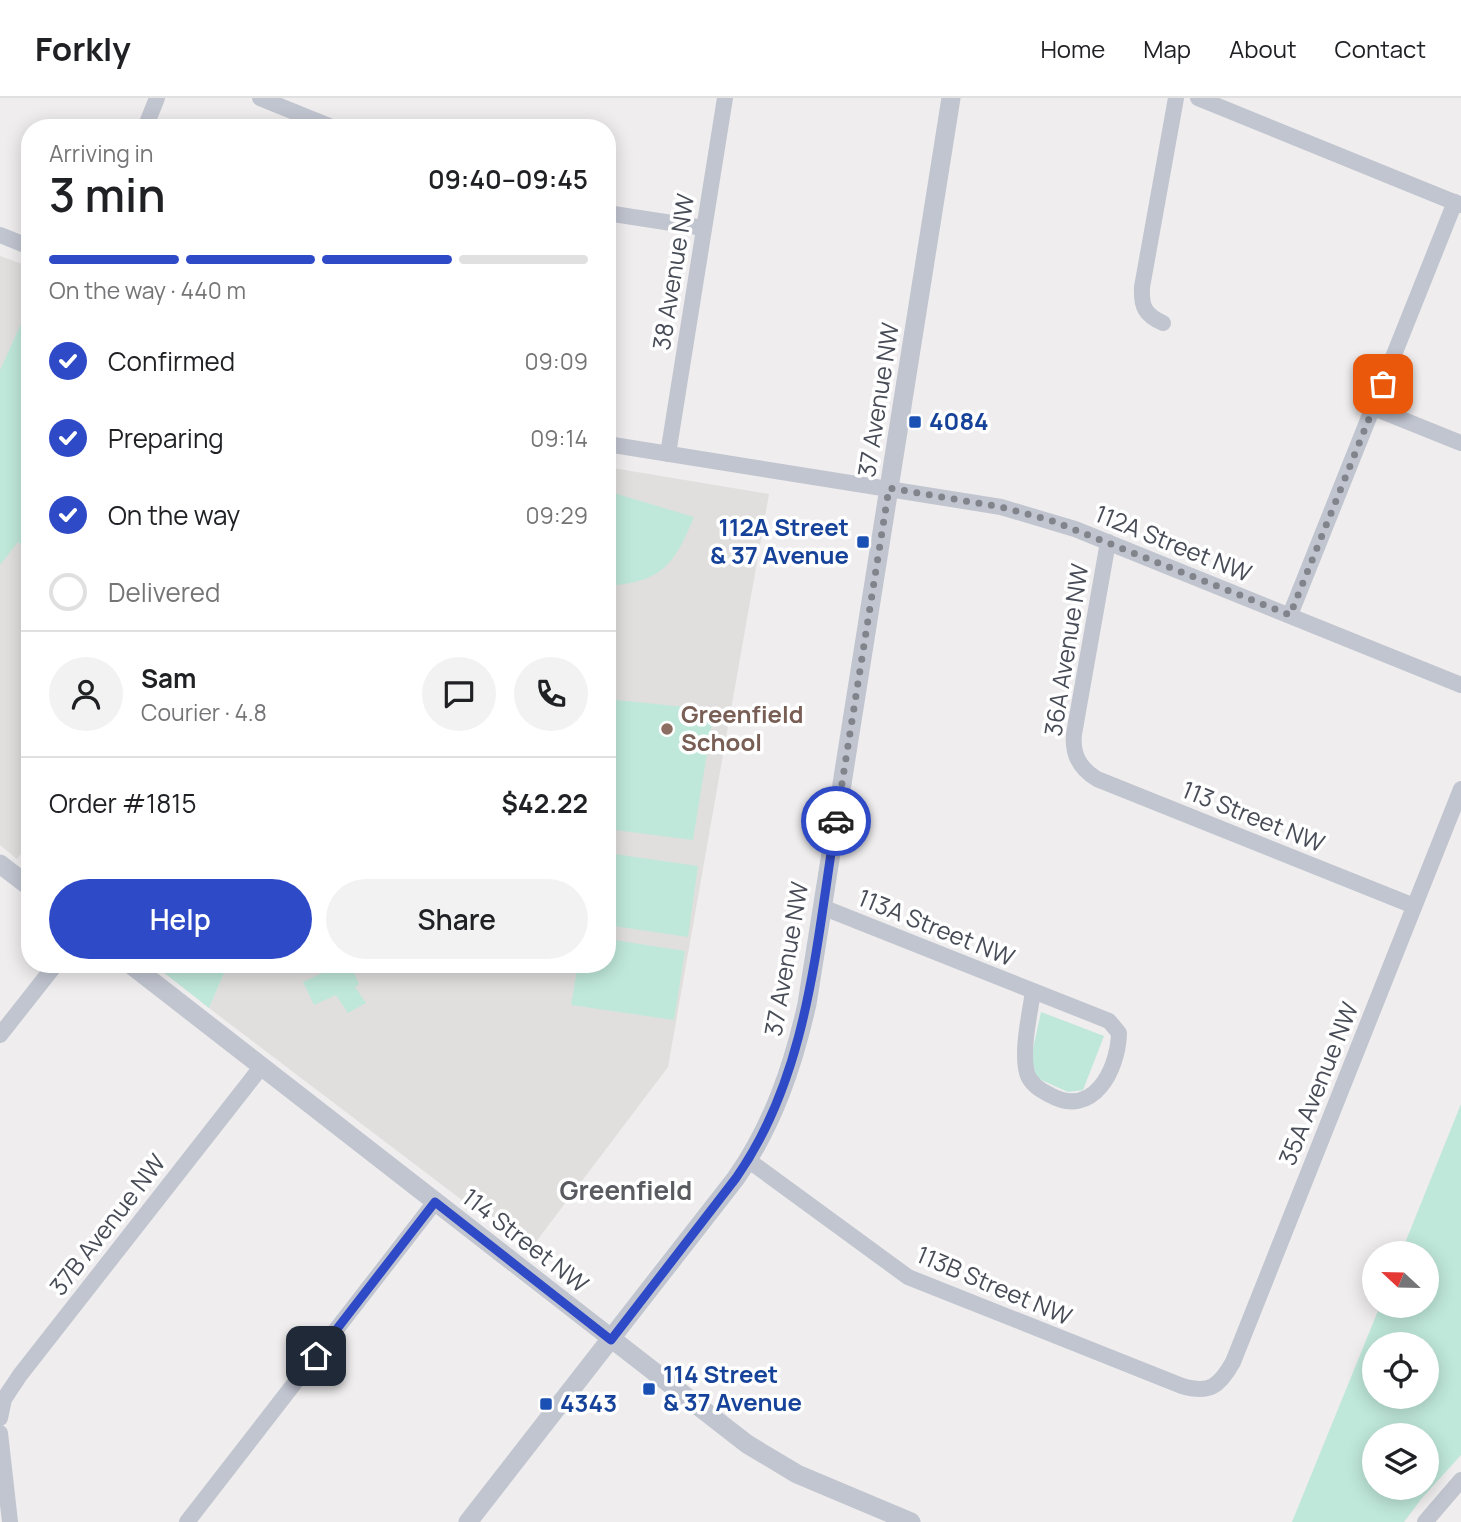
<!DOCTYPE html>
<meta charset="utf-8">
<style>
:root{--surface:#fff;--page:#f2f2f2;--text:#202124;--muted:#757577;--line:#e0e0e0;--accent:#2f4ac7}
body{margin:0;font-family:Manrope,sans-serif;background:var(--page);color:var(--text);height:100vh;display:flex;flex-direction:column;font-size:26px;white-space:nowrap}
*{box-sizing:border-box;margin:0}
p{font-size:23px;color:var(--muted)}
.icon{flex:none;width:38px;height:38px;fill:none;stroke:currentColor;stroke-width:2;stroke-linecap:round;stroke-linejoin:round}
.map{position:relative;flex:1;overflow:hidden}
.side{position:absolute;left:21px;top:21px;width:595px;height:854px;display:flex;flex-direction:column;background:var(--surface);border-radius:28px;box-shadow:0 4px 18px #0003}
.side>*{flex:none}
.needle{width:46px;rotate:292deg}
.controls{position:absolute;left:1362px;top:1143px;display:grid;gap:14px}
.controls a{display:grid;place-items:center;width:77px;height:77px;border-radius:50%;background:var(--surface);box-shadow:0 4px 18px #0003;font-size:35px}
.pin{position:absolute;display:grid;place-items:center;width:60px;height:60px;color:#fff;margin:-30px;border-radius:14px;box-shadow:0 4px 10px #0006}
.courier{position:absolute;display:grid;place-items:center;width:70px;height:70px;margin:-35px;border:5px solid #2f4ac7;border-radius:50%;background:#fff;color:#222;box-shadow:0 2px 9px #0007}
.overview em{font-style:normal;font-weight:600}
.overview div{display:flex;flex-direction:column-reverse}
.overview{display:flex;align-items:center;justify-content:space-between;height:119px;padding:0 28px}
h1{font-size:46px;font-weight:600;line-height:52px}
.bar{display:grid;grid-template-columns:repeat(4,1fr);gap:10px 7px;align-content:center;height:84px;padding:0 28px}
.bar i{height:9px;border-radius:5px;background:var(--line)}
.bar .current{background:var(--accent)}
.bar p{grid-column:span 4}
.line{display:flex;align-items:center;gap:18px;padding:0 28px;border-top:2px solid var(--line)}
.line div{flex:1}
.round{display:grid;place-items:center;flex:none;width:74px;height:74px;border-radius:37px;background:var(--page)}
ol{padding:0 28px;list-style:none}
li{display:flex;align-items:center;gap:21px;height:77px}
li p{margin-inline-start:auto}
li .icon{padding:7px;border-radius:50%;background:var(--accent);color:#fff;stroke-width:4}
li:last-child{color:var(--muted)}
li i{width:38px;height:38px;border:4px solid var(--line);border-radius:50%}
.action{display:flex;gap:14px;margin-top:auto;padding:14px 28px}
.action a{flex:1;height:80px;border-radius:42px;background:var(--accent);color:#fff;font-size:28px;font-weight:600;line-height:80px;text-align:center}
.action a+a{background:var(--page);color:var(--text)}
header{display:flex;align-items:center;gap:42px;box-sizing:border-box;height:98px;padding:0 35px;background:var(--surface);border-bottom:2px solid var(--line)}
header strong{font-size:33px}
nav{display:flex;gap:38px;margin-inline-start:auto;font-size:24px}
.map>svg:first-child{display:block}
</style>
<header>
<strong>Forkly</strong>
<nav><a>Home</a><a>Map</a><a>About</a><a>Contact</a></nav>
</header>
<div class="map">
<svg width="1461" height="1424" viewBox="0 0 1461 1424">
<rect width="100%" height="100%" fill="#efeded"/>
<g fill="#e0dfde">
<path d="M0,158L30,169V206L0,273Z"/>
<path d="M607,369L769,396L668,969L529,1153L209,910L228,866H607Z"/>
<path d="M0,430L30,454V744L17,761L0,747Z"/>
</g>
<g fill="#bfe8da" fill-rule="evenodd">
<path d="M30,206V454L18,444L0,467V272Z"/>
<path d="M607,393L694,419C674,467 662,484 607,488Z"/>
<path d="M607,601L714,612L693,742L607,731Z"/>
<path d="M607,755L698,768L688,839L607,827Z"/>
<path d="M607,841L685,853L674,922L571,907L578,866H607Z"/>
<path d="M153,866H228L209,910Z"/>
<path d="M341,866H350L359,886L355,889L366,905L348,915L336,897L314,907L303,884Z"/>
<path d="M1041,914L1104,938L1083,992L1068,994L1037,980L1031,960Z"/>
<path d="M1461,1006V1357L1422,1400L1404,1424H1292L1380,1208H1426V1155H1401ZM1374,1246H1426V1298H1374ZM1426,1337V1390H1374V1337Z"/>
</g>
<g fill="none" stroke-linecap="round" stroke-linejoin="round">
<g stroke="#c1c5d0" stroke-width="16">
<path d="M260,0L334,30"/>
<path d="M1198,0L1461,107"/>
<path d="M145,30L157,0"/>
<path d="M607,115L704,130"/>
<path d="M0,137L30,149"/>
<path d="M1163,225C1145,217 1141,209 1142,189L1176,0"/>
<path d="M1374,310L1461,345"/>
<path d="M607,346L1001,409L1075,431L1461,587"/>
<path d="M668,356L725,0"/>
<path d="M1108,444L1074,636C1072,656 1079,670 1097,681L1414,808"/>
<path d="M1290,517L1455,104"/>
<path d="M822,809L1109,923L1119,935C1118,972 1093,1021 1050,997C1040,992 1030,986 1027,975C1021,952 1030,916 1033,893"/>
<path d="M0,937L56,866"/>
<path d="M748,1062L908,1179L1182,1288C1209,1296 1219,1289 1233,1264L1461,691"/>
<path d="M0,1320L4,1301L20,1277L262,968"/>
<path d="M0,1335L10,1424"/>
<path d="M187,1424L435,1104"/>
<path d="M1425,1424L1461,1382"/>
</g>
<g stroke="#c1c5d0" stroke-width="19">
<path d="M0,766L30,789"/>
<path d="M130,866L747,1346L797,1376L911,1424"/>
<path d="M468,1424L736,1080C773,1027 793,968 807,906L951,0"/>
</g>
</g>
<g fill="none" stroke-linecap="round" stroke-linejoin="round">
<path stroke="#82848c" stroke-width="7" stroke-dasharray="0 12.6" d="M836,723L889,390L1001,409L1050,422L1290,517L1383,286"/>
<path stroke="#2f4ac7" stroke-width="9" d="M316,1258L435,1104L611,1242L736,1080C809,976 816,845 836,723"/>
</g>
<g fill="#1a4fb4" stroke="#fff" stroke-width="2.5">
<rect x="908" y="317" width="14" height="14" rx="3.5"/>
<rect x="856" y="437" width="14" height="14" rx="3.5"/>
<rect x="642" y="1284" width="14" height="14" rx="3.5"/>
<rect x="539" y="1299" width="14" height="14" rx="3.5"/>
</g>
<circle fill="#8d6e63" stroke="#fff" stroke-width="2.5" cx="667" cy="631" r="7"/>
<g text-anchor="middle" stroke-width="7" stroke-linejoin="round" paint-order="stroke">
<g font-size="24" fill="#474c57" stroke="#fff">
<text transform="translate(674 174) rotate(-81)" y="8">38 Avenue NW</text>
<text transform="translate(879 302) rotate(-81)" y="8">37 Avenue NW</text>
<text transform="translate(1173 446) rotate(22)" y="8">112A Street NW</text>
<text transform="translate(1067 552) rotate(-81)" y="8">36A Avenue NW</text>
<text transform="translate(1253 719) rotate(22)" y="8">113 Street NW</text>
<text transform="translate(936 830) rotate(22)" y="8">113A Street NW</text>
<text transform="translate(787 861) rotate(-80)" y="8">37 Avenue NW</text>
<text transform="translate(1319 986) rotate(-68)" y="8">35A Avenue NW</text>
<text transform="translate(108 1127) rotate(-52)" y="8">37B Avenue NW</text>
<text transform="translate(525 1143) rotate(38)" y="8">114 Street NW</text>
<text transform="translate(994 1188) rotate(23)" y="8">113B Street NW</text>
</g>
<g font-size="24" font-weight="bold" fill="#164399" stroke="#fff" text-anchor="start">
<text x="929" y="332">4084</text>
<text x="849" y="438" text-anchor="end">112A Street<tspan x="849" dy="28">&amp; 37 Avenue</tspan></text>
<text x="663" y="1285">114 Street<tspan x="663" dy="28">&amp; 37 Avenue</tspan></text>
<text x="560" y="1314">4343</text>
</g>
<g font-size="24" font-weight="bold" fill="#785e54" stroke="#fff" text-anchor="start">
<text x="681" y="625">Greenfield<tspan x="681" dy="28">School</tspan></text>
</g>
<g font-size="26" font-weight="bold" fill="#5a5b60" stroke="#fff">
<text x="626" y="1102">Greenfield</text>
</g>
</g>
</svg>
<div class="controls">
<a><svg class="needle" viewBox="-14 -14 28 28"><path d="M0-13l5 13h-10z" fill="#e53935"/><path d="M0 13l5-13h-10z" fill="#757577"/></svg></a>
<a><svg class="icon" aria-label="locate" viewBox="0 0 24 24"><circle cx="12" cy="12" r="6"/><path d="M12 2v4M12 18v4M2 12h4M18 12h4"/></svg></a>
<a><svg class="icon" aria-label="layers" viewBox="0 0 24 24"><path d="M12 4l9 5-9 5-9-5zM3 14l9 5 9-5"/></svg></a>
</div>
<div class="pin" style="left:1383px;top:286px;background:#ea580c"><svg class="icon" aria-label="bag" viewBox="0 0 24 24"><path d="M5 8h14l-1 12H6zM9 8a3 3 0 0 1 6 0"/></svg></div>
<div class="pin" style="left:316px;top:1258px;background:#1f2937"><svg class="icon" aria-label="home" viewBox="0 0 24 24"><path d="M3 11l9-7 9 7M6 9v11h12V9"/></svg></div>
<div class="courier" style="left:836px;top:723px"><svg class="icon" aria-label="car" viewBox="0 0 24 24"><path d="M5 17H2v-5l4-1 3-4h7l3 4 3 1v5h-3M9 17h6M6 11h13"/><circle cx="7" cy="17" r="2"/><circle cx="17" cy="17" r="2"/></svg></div>
<section class="side">
<div class="overview"><div><h1>3 min</h1><p>Arriving in</p></div><em>09:40–09:45</em></div>
<div class="bar"><i class="current"></i><i class="current"></i><i class="current"></i><i></i><p>On the way · 440 m</p></div>
<ol>
<li><svg class="icon" aria-label="check" viewBox="0 0 24 24"><path d="M5 12l5 5 9-10"/></svg>Confirmed<p>09:09</p></li>
<li><svg class="icon" aria-label="check" viewBox="0 0 24 24"><path d="M5 12l5 5 9-10"/></svg>Preparing<p>09:14</p></li>
<li><svg class="icon" aria-label="check" viewBox="0 0 24 24"><path d="M5 12l5 5 9-10"/></svg>On the way<p>09:29</p></li>
<li><i></i>Delivered</li>
</ol>
<div class="line" style="height:126px"><a class="round"><svg class="icon" aria-label="person" viewBox="0 0 24 24"><circle cx="12" cy="8" r="4"/><path d="M4 21q1-7 8-7t8 7"/></svg></a><div><b>Sam</b><p>Courier · 4.8</p></div><a class="round"><svg class="icon" aria-label="chat" viewBox="0 0 24 24"><path d="M4 5h16v11H9l-5 4z"/></svg></a><a class="round"><svg class="icon" aria-label="phone" viewBox="0 0 24 24"><path d="M5 4h4l2 5-3 2q2 4 5 5l2-3 5 2v4C11 20 4 13 5 4z"/></svg></a></div>
<div class="line" style="height:91px"><div>Order #1815</div><b>$42.22</b></div>
<div class="action"><a>Help</a><a>Share</a></div>
</section>
</div>
